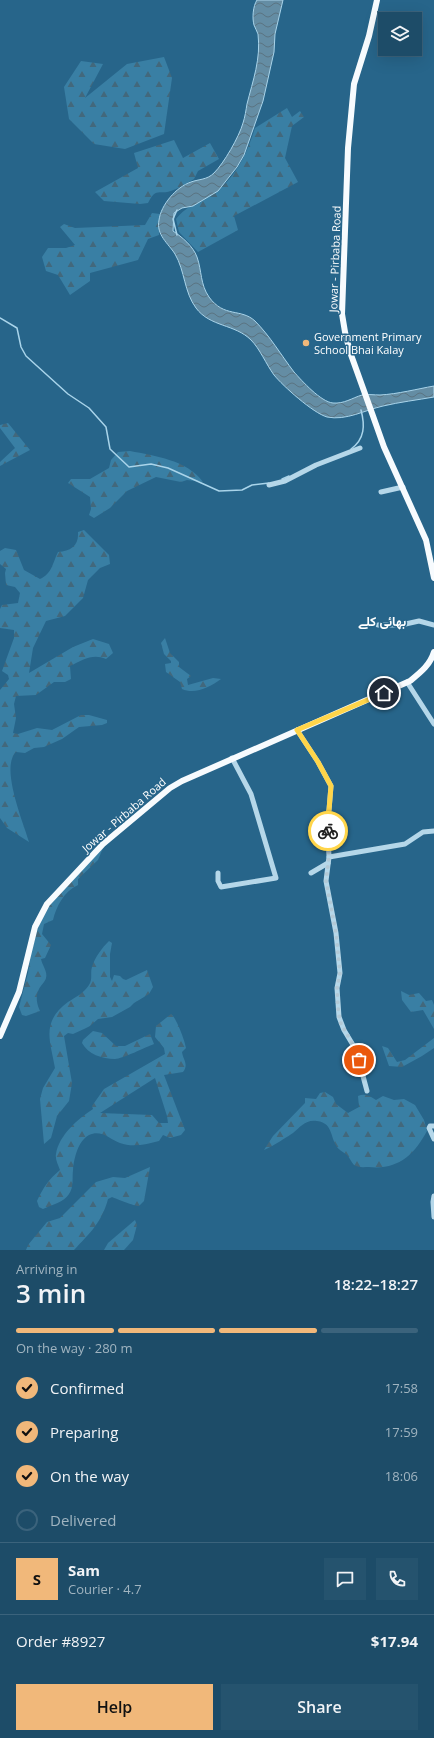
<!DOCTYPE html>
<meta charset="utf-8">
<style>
:root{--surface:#1d4c68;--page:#25536e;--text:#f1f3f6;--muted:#a0b4c0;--line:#3b637c;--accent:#f1b87a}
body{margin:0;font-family:"Open Sans",Vazirmatn,sans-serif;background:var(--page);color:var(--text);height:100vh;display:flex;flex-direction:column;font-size:15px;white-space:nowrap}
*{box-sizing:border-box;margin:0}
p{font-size:13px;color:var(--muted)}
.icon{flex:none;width:22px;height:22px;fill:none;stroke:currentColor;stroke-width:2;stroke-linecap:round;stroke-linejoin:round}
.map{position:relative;height:1250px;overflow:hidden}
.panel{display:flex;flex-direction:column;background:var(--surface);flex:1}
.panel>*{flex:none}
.tools{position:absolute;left:378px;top:12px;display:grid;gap:8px}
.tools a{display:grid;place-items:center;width:44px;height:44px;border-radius:0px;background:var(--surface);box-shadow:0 4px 16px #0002,0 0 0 1px var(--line);font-size:20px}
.pin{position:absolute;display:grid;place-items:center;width:34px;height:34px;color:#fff;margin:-17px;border:2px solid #fff;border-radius:50%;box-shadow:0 1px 4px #0007}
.courier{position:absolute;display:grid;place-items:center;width:40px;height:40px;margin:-20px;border:3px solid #ffd54a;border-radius:50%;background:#fff;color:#222;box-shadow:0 1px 5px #0007}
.overview em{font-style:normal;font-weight:600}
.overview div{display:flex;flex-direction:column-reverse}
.overview{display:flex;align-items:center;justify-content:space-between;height:68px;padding:0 16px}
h1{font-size:26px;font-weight:600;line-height:30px}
.bar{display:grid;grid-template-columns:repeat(4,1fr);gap:6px 4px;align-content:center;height:48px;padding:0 16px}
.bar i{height:5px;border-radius:3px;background:var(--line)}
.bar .active{background:var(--accent)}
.bar p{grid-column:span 4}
.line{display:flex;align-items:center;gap:10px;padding:0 16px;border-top:1px solid var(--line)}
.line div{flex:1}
.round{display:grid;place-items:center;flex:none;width:42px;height:42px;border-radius:0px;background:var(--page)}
ol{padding:0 16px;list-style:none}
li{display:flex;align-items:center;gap:12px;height:44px}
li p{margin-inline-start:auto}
li .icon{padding:4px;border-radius:50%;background:var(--accent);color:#111;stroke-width:4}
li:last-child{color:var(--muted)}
li i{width:22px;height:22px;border:2px solid var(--line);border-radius:50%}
.action{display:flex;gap:8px;margin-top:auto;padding:8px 16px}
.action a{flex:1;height:46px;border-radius:0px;background:var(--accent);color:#111;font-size:16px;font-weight:600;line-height:46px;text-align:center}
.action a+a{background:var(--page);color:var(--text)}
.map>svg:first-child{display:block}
</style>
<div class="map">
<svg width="434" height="1250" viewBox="0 0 434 1250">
<defs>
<pattern id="forest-firs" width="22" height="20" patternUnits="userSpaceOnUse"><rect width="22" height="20" fill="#397fa4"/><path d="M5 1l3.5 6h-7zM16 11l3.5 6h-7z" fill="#42687c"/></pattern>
<pattern id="water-waves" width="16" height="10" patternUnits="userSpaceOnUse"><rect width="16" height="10" fill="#648da4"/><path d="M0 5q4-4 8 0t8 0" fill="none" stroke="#5a7381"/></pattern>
</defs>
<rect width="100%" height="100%" fill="#27658a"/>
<g fill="url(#forest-firs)" fill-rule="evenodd">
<path d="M164,57L172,78L164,134L125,149L94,144L69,119L64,87L81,61L103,64L85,98L127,64Z"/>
<path d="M287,108L292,117L300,111L304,117L292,126L285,158L298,182L234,216L238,230L198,252L179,232L176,219C184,208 197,203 209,196C234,182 247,154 255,128Z"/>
<path d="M174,140L183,158L210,143L219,159L198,171L194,179C187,183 179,188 171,191C159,195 156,187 148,203L140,204L104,201L95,192L138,168L134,153Z"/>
<path d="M152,213L160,214L159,235L148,239L138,260L90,273V281L70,295L58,275L46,271L42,257L48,248H66L75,245L60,227L64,224L75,228L145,225Z"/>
<path d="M8,423L30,450L0,466V462L15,448L0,428V425Z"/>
<path d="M130,451C155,456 187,460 203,482L187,480L181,482L156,477L127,491L110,508L94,518L89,515L91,509L90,497L68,483L71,479H90L109,468L111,460L118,452Z"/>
<path d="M84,530L109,555L110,564L100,568L88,580L83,598L65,616L46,621L33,648L29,673L73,647L93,639L109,644L113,653L106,659C93,653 82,660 70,666L71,679L65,682H54L36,695L16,696L14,704L16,718L13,733L18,734L37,728L52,730L81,715H89L107,720V723L102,725L79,727L62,739L44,747L34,748L25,753L16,752C0,767 23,822 29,842L7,828L0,818V690L9,679L8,675L2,671L14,638V630L0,628V609L2,605L18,603L20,593L15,587L6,585L5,573L6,569L0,564V551L5,548L16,550L24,570L40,579C52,574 53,562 58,552C71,551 79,546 78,532Z"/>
<path d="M165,638L170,653L179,662V667L191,676L187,679L188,685L213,678L221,679C210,687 195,695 182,689L180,682L166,672L165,664L171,663V661L164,654L161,643Z"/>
<path d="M103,848L98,860L78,879V885C64,891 56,907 53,920L44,924L42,934L51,945L45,958L41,959C42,965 48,972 46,978C45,982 41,985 39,989C35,996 37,1005 40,1011L26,1016L22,1015L19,1007L28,973L31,953L40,922L55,897Z"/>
<path d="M109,941L112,943L110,954V977L112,981L114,975L120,976L123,979L126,980L147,970L153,987L149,994L134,1003L130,1007L112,1017L98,1019L90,1026L84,1029L73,1034L68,1033L64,1036L72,1083L69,1101L57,1116L51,1138L44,1144L40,1099L43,1088L55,1068C50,1040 41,1022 68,1002C76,997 84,993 89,985C93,979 90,973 92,967C95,957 102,948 109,941Z"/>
<path d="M401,991L409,995L419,993L426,1001L432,1000L434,1005V1029L423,1010L411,1012L402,1000Z"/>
<path d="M171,1014C176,1017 185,1041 186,1048L182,1052C183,1060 189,1064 183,1072L164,1075L185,1130L181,1135L170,1138L163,1135L159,1141C147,1144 133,1148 120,1143C110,1139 101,1129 89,1135C78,1141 74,1158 73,1170C72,1178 74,1187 69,1194C64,1202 52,1205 43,1209L39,1207L37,1201C43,1188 49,1179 60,1170C58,1165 55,1159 56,1154C59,1135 78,1119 93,1109L92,1106L104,1089L165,1054L164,1048L155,1037L156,1026ZM155,1078L167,1116L168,1123H159L152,1115L100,1113Z"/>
<path d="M93,1031L102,1033L116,1046H125L150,1034L154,1044C146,1047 122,1059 115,1059C102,1059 88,1054 82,1043L83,1040Z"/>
<path d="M434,1038V1048L422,1056L402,1067L389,1066L382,1046L388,1048L397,1062L405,1060Z"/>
<path d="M325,1092L333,1097L336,1104L348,1113L359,1107L358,1096C365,1093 370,1096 376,1100L383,1096L394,1100L404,1099L415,1105L424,1120L427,1131C414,1155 398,1170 369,1167C364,1167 359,1168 354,1165C351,1162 350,1158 347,1155C345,1153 342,1152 340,1150C329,1141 335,1123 317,1121C306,1119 300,1127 293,1133C287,1137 270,1148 264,1150L273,1136L305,1103V1098L316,1099L320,1093Z"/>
<path d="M150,1167L144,1201L139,1206C134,1206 117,1199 112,1197L108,1199C102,1222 90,1233 74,1250H26L28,1245L47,1222L60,1218L96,1182L113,1177L125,1178Z"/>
<path d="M135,1220L137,1225L133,1240L124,1250H104L108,1243Z"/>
</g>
<path fill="url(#water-waves)" stroke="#a9d4ea" d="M257,0H283L275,34L274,52L263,101L244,155L237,167L218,191L193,206L182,208L174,213L173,231C182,237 193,246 197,257C202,271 200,284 209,297C224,318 241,308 255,321C270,336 281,355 294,372C302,381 321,402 333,403C344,404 352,398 362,395C368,394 374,395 380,395C398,394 417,389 434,386V397C417,400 400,402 383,406C365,410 346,421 327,417C313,413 283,386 274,375C266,364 260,349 251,340C235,324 210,327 196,308C184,292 185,271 175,254C168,243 156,235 159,220C161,205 176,187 191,182C199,179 207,180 214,173C224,163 239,137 243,123C245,117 246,110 247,104C253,80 261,59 258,34C257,31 255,28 254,25C252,18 253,6 257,0Z"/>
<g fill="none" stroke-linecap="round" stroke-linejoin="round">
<g stroke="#a9d4ea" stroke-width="1.5">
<path d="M177,210L173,219L177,235"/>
<path d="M0,318L17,328L21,347L26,356L68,394L89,408L106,427L110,449L129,467L151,464L168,468L219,491L242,490L252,485L269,483"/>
<path d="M351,449C365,439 365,425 361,410"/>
<path d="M282,479L289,476"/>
</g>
<g stroke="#b5d7e9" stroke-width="5">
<path d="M269,485L285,481L316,465L360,448"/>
<path d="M381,492L403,487"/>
<path d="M378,625H401L419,621L434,625"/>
<path d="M407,682L434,724"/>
<path d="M297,730L318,762L331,786L329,810L325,820L328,832L329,857L405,844L423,832L434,831"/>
<path d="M329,857L326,881L336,933L340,973L337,988L339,1017L344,1030L356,1050L367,1091"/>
<path d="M218,873V881L221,887L276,878L251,794L232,758"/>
<path d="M311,873L328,863"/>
<path d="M434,1126H430L429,1128L434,1139"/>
<path d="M434,1196L433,1202L434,1217"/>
</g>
<g stroke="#f7fbfe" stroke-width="6">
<path d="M377,0L369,36L354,84L348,148L342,314L345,332L350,352L373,416L384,447L426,540L434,578"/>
<path d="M0,1036L19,992L35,927L47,904L103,844L170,788L182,781L410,681C421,672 430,665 434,652"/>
</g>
</g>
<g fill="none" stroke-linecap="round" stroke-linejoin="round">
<path stroke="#b3c9d6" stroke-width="4" stroke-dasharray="0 7.2" d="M328,831L329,857L326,881L336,933L340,973L337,988L338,1008L340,1022L356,1050L359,1060"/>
<path stroke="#ffd54a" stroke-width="5" d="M328,831L325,820L329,810L331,786L318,762L297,730L384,693"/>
</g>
<circle fill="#f1b87a" stroke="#27658a" stroke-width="1.5" cx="306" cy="343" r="4"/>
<g text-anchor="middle" stroke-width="3" stroke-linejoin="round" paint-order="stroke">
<g font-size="11" fill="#fff" stroke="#27658a">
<text transform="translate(335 259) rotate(-88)" y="4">Jowar - Pirbaba Road</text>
<text transform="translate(124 815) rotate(-41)" y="4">Jowar - Pirbaba Road</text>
</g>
<g font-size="11" fill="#fff" stroke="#27658a" text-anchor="start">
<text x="314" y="341">Government Primary<tspan x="314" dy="13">School Bhai Kalay</tspan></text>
</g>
<g font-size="13" font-weight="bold" fill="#fff" stroke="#27658a">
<text x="382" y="626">بھائی كلے</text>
</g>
</g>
</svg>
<div class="tools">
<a><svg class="icon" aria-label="layers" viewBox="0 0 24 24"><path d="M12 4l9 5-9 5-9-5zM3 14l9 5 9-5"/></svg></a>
</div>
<div class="pin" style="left:359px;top:1060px;background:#ea580c"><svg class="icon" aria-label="bag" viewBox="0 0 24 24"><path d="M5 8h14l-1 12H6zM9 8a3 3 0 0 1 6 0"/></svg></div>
<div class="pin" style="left:384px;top:693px;background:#1f2937"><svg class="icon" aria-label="home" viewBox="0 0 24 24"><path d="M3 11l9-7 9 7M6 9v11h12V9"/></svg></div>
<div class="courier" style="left:328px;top:831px"><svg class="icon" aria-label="bike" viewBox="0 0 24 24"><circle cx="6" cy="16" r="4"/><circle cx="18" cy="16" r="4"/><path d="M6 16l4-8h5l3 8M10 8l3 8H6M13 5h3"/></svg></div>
</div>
<section class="panel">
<div class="overview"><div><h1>3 min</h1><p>Arriving in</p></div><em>18:22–18:27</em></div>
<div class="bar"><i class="active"></i><i class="active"></i><i class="active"></i><i></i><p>On the way · 280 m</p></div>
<ol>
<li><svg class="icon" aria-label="check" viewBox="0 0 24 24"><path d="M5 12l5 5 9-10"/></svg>Confirmed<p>17:58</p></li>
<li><svg class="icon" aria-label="check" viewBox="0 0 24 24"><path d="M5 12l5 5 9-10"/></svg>Preparing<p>17:59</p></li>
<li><svg class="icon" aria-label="check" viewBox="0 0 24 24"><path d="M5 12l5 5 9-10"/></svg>On the way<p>18:06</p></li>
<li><i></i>Delivered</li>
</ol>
<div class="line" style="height:72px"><b class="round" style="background:var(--accent);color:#111">S</b><div><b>Sam</b><p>Courier · 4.7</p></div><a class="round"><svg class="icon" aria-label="chat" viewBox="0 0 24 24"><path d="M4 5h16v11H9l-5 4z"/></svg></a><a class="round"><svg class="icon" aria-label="phone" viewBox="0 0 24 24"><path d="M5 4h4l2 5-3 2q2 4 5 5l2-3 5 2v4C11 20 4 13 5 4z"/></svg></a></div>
<div class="line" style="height:52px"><div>Order #8927</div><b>$17.94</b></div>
<div class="action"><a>Help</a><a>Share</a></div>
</section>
